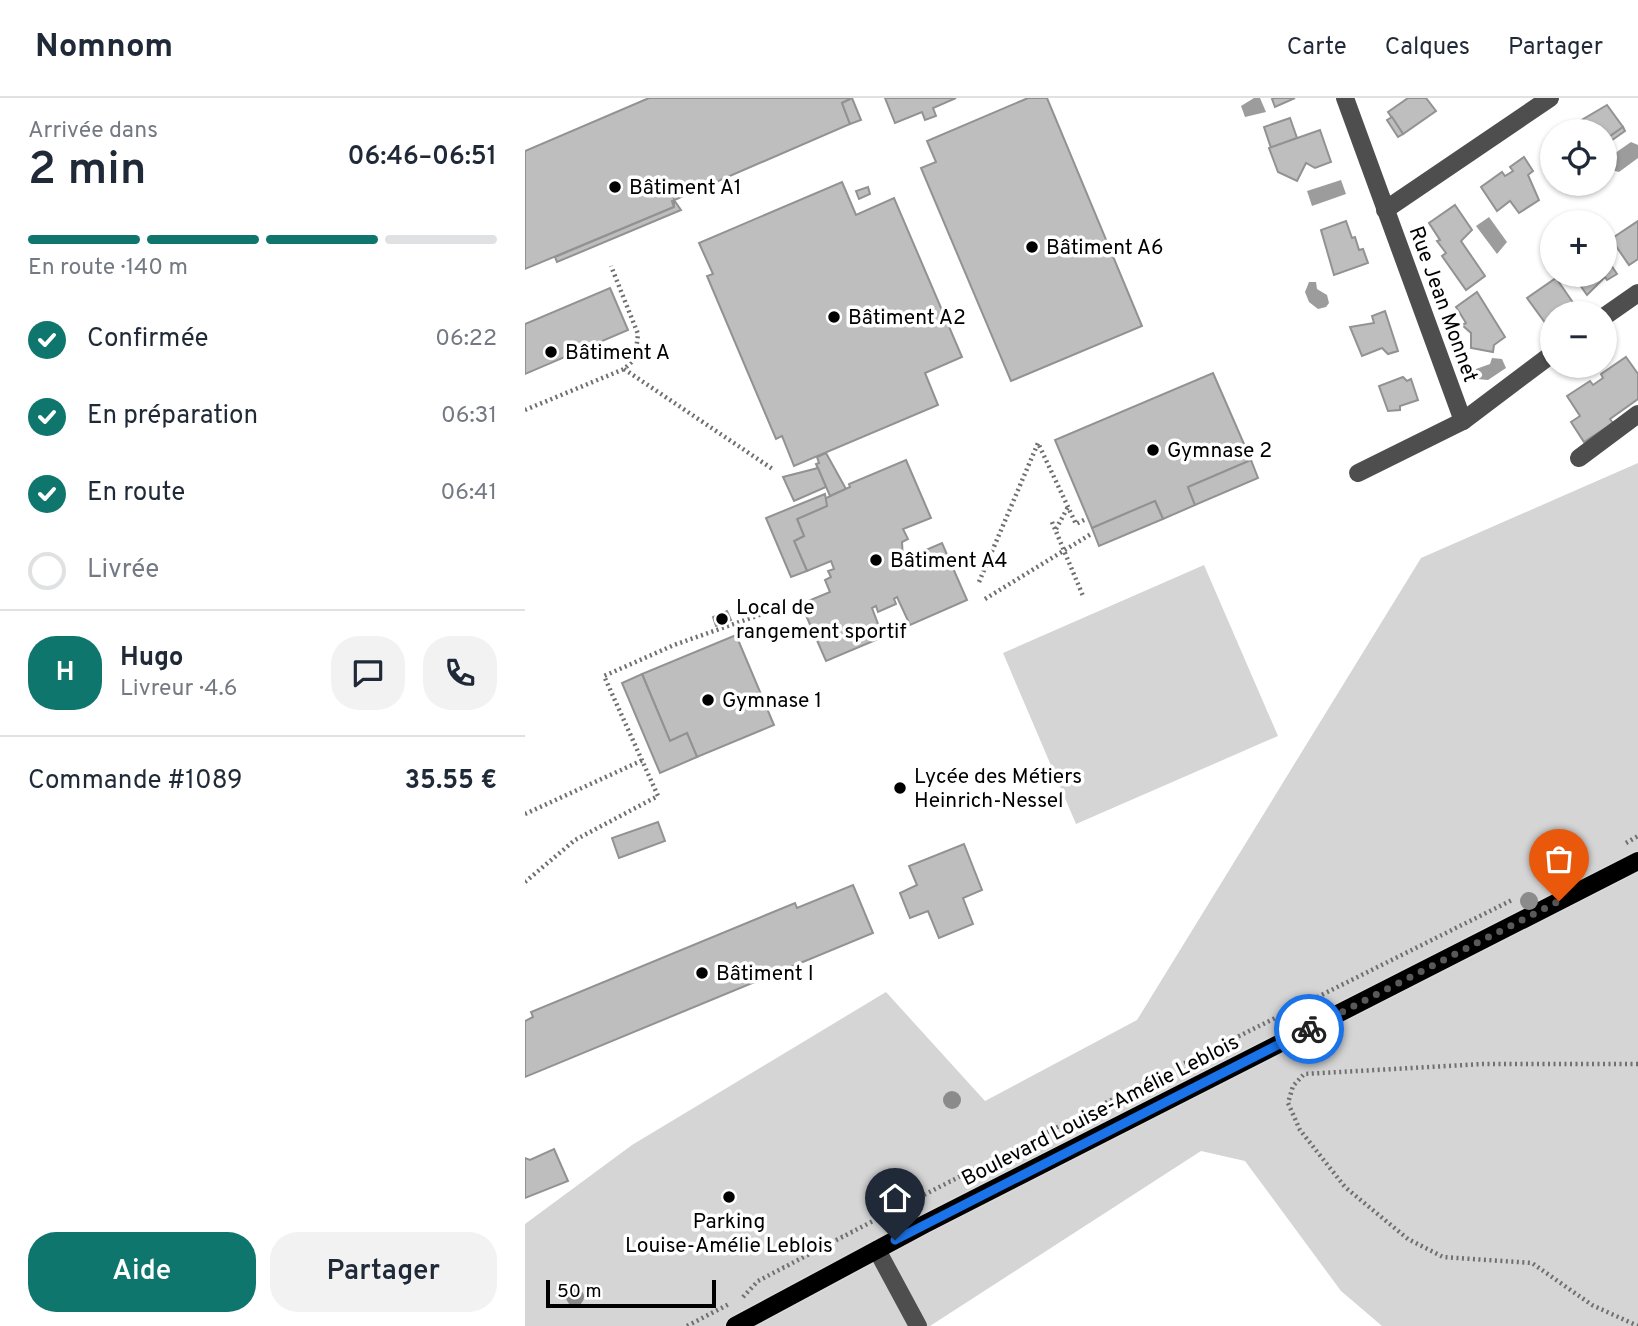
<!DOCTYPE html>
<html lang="fr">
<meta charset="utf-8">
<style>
:root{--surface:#fff;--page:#f2f2f3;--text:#1f2937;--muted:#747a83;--line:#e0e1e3;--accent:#0f766e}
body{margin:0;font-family:Overpass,sans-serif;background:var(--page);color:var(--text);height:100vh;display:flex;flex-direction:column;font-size:26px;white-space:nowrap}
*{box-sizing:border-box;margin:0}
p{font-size:23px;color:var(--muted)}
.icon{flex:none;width:38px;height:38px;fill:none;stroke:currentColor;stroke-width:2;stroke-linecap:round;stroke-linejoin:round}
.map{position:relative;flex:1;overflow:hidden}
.details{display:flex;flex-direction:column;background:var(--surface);width:525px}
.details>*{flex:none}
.controls{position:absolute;left:1015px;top:21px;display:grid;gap:14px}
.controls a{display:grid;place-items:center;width:77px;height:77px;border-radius:50%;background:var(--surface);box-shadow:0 2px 5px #0004;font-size:35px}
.scale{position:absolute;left:21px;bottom:18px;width:170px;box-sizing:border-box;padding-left:7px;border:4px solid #000;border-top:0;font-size:19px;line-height:24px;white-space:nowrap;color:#000;-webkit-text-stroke:5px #fff;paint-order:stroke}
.pin{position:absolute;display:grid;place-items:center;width:60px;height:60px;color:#fff;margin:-72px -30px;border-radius:50% 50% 50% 0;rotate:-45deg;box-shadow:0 0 7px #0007}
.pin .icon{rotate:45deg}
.courier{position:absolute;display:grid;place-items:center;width:70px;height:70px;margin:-35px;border:5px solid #1a73e8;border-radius:50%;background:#fff;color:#222;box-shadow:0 2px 9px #0007}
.headline em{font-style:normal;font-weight:600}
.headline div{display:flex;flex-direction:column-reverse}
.headline{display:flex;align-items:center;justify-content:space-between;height:119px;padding:0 28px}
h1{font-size:46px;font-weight:600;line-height:52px}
.bar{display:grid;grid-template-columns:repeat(4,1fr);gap:10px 7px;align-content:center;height:84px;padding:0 28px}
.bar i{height:9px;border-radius:5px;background:var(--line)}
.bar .current{background:var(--accent)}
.bar p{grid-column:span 4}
.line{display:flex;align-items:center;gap:18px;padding:0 28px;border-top:2px solid var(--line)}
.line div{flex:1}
.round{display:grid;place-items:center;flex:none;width:74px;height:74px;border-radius:28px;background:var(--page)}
ol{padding:0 28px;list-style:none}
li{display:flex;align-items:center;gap:21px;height:77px}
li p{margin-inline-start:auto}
li .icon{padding:7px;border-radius:50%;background:var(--accent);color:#fff;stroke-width:4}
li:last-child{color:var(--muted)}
li i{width:38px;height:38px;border:4px solid var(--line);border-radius:50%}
.button{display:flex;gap:14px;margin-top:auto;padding:14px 28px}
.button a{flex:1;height:80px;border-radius:28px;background:var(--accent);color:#fff;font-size:28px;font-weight:600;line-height:80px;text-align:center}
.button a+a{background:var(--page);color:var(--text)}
header{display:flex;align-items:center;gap:42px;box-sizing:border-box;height:98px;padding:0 35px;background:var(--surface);border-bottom:2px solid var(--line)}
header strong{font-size:33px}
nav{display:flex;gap:38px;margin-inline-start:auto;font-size:24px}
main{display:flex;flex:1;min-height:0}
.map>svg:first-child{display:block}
</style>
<header>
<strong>Nomnom</strong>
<nav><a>Carte</a><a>Calques</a><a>Partager</a></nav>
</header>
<main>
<section class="details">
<div class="headline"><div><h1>2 min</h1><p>Arrivée dans</p></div><em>06:46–06:51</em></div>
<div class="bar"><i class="current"></i><i class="current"></i><i class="current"></i><i></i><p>En route · 140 m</p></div>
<ol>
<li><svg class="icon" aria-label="check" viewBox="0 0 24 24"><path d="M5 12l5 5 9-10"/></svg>Confirmée<p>06:22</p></li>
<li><svg class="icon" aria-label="check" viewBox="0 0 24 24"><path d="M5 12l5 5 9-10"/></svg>En préparation<p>06:31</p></li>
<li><svg class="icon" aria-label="check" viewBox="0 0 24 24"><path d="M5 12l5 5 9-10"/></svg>En route<p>06:41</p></li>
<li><i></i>Livrée</li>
</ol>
<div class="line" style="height:126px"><b class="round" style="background:var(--accent);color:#fff">H</b><div><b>Hugo</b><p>Livreur · 4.6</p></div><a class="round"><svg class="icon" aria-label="chat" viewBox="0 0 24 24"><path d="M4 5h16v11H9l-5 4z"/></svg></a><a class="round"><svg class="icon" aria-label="phone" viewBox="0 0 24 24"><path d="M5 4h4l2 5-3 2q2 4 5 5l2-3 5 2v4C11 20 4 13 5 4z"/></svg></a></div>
<div class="line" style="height:91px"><div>Commande #1089</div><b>35.55 €</b></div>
<div class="button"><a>Aide</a><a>Partager</a></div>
</section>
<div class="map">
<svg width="1113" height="1228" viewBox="0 0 1113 1228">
<rect width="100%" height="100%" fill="#fff"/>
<g fill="#d5d5d5">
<path d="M1113,365V1228H857L816,1193L720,1063L676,1053L405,1228H0V1126L107,1047L361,894L460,1003L612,922L896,460Z"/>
<path d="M679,467L753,638L551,726L478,555Z"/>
</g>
<g fill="#9c9c9c">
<path d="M729,0H735L741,14L720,19L716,8Z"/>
<path d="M1106,44L1113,47V60L1094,74L1086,72L1082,66L1083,60Z"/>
<path d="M816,82L821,96L787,108L782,93Z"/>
<path d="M964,119L982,144L972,156L951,128Z"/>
<path d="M784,184H791L792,191L802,197L804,205L801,209L793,211L784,204L780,194Z"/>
<path d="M967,260L977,261L981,270L963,282L952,281L951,271L965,266Z"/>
</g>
<g fill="#bebebe" stroke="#929292" stroke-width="2">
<path d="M124,0H327L317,5L325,26L147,103L149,109L0,171V53Z"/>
<path d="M327,0L336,22L325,26L317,5Z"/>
<path d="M360,0H431L408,10L411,18L400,22L397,14L370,25Z"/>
<path d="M503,0H522L617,228L486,283L396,70L411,64L402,43Z"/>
<path d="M749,0H770L750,9L747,1Z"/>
<path d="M883,0H901L911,13L878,36L863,14Z"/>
<path d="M1082,7L1098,29L1081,41L1083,45L1080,47V33H1038Z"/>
<path d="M867,19L878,36L873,39L862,22Z"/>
<path d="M765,20L772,40L746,50L739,29Z"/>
<path d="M1098,29L1100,33L1083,45L1081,41Z"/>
<path d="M795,32L806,64L790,70L781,65L772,83L753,74L744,50Z"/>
<path d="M999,59L1008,73L1003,77L1014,102L994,115L985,103L972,113L956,89L977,74L980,78L988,73L985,69Z"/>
<path d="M317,84L331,117L369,100L437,259L400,275L413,307L269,368L257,338L251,341L182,178L188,176L174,145Z"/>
<path d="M343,89L345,96L334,101L331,93Z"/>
<path d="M149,102L156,112L32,164L30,159L149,109Z"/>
<path d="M930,107L947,132L936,143L960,178L941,192L917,158L921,155L912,143L915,142L904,125Z"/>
<path d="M821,123L827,140L830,139L834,152L838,151L843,165L809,177L796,132Z"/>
<path d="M1113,123V161L1104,167L1086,141Z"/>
<path d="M1080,158L1092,176L1082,182L1080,179L1062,197L1048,177H1080Z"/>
<path d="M1031,180L1049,206L1027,215V221L1021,226L1002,200Z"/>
<path d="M85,190L103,232L0,276V226Z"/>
<path d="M952,194L980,239L969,247L968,254L946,250V235L937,227L941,225L931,209Z"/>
<path d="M860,213L873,253L863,256L857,250L837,258L825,229L849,225L847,218Z"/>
<path d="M1101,259L1113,276V301L1085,321L1088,325L1059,344L1046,324L1055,318L1042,298L1065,283L1068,287L1078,280L1076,276Z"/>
<path d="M688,275L726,362L663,389L670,407L638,421L630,403L567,430L530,342Z"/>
<path d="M878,279L882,283L886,281L893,302L875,308V312L863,313L854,288Z"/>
<path d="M301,355L321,391L305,398L291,366L294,365L292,359Z"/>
<path d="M381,362L406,420L378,431L383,441L377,444L378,462L417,445L442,502L385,527L372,499L369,501L371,506L353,514L351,508L347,510L358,539L301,563L276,506L305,494L300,482L306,479L303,473L309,471L306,463L282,473L269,443L279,438L272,421L302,408L299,401L325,389L324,386Z"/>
<path d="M726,362L733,380L670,407L663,389Z"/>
<path d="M293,370L301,389L269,403L258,379Z"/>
<path d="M300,396L302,408L272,421L279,438L269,443L282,473L266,479L241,420Z"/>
<path d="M630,403L638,421L574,448L567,430Z"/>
<path d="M202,513L206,522L191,528L188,519Z"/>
<path d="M211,537L249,627L172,659L162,635L145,643L117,576Z"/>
<path d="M117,576L145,643L162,635L172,659L135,675L97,585Z"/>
<path d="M133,724L140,743L94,760L87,740Z"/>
<path d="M439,746L457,792L438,800L448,826L414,840L403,813L385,820L375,795L392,787L384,768Z"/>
<path d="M328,787L348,835L0,979V923L8,919L6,914L270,805L272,810Z"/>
<path d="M29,1051L43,1083L0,1100V1060L5,1062Z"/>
</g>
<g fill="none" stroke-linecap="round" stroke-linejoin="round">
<defs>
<path id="major" d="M210,1228L400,1126L1113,763"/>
</defs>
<use href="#major" stroke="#dbdbdb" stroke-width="21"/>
<g stroke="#707070" stroke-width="4.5" stroke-dasharray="2 3.5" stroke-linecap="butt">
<path d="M99,271L249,372"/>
<path d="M0,312L99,271L110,261L113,236L86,168"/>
<path d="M527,424L558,498"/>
<path d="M531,431L543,409"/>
<path d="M454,484L513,345L551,426L561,421"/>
<path d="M460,501L566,436"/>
<path d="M0,716L118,662"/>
<path d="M1101,745L1113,738"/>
<path d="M0,784L50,742L133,698L79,578L149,547L240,515"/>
<path d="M1113,966H958L779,976L768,988L763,1005L775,1032L820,1089L883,1141L918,1159L1007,1165L1067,1207L1113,1228"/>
<path d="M218,1199L233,1183C482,1052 735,928 987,802"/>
<path d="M162,1228L204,1206"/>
</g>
<g stroke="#4e4e4e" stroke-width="18">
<path d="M820,0L938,323L1027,256"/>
<path d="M860,112L1025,0"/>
<path d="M1080,218L1113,195"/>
<path d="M1054,360L1113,316"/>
<path d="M833,375L938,323"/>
<path d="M352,1152L393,1228"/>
</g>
<use href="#major" stroke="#000" stroke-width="18"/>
</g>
<g fill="#8b8b8b">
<circle cx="1004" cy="803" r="9"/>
<circle cx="427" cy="1002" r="9"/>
<circle cx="50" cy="1199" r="9"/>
</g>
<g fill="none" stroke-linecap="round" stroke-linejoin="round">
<path stroke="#595959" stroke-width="7" stroke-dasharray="0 12.6" d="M784,931L1034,803"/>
<path stroke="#1a73e8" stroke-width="9" d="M370,1142L784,931"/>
</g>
<g fill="#000" stroke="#fff" stroke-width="2.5">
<circle cx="90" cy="89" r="7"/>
<circle cx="507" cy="149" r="7"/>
<circle cx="309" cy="219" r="7"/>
<circle cx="26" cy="254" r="7"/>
<circle cx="628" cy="352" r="7"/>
<circle cx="351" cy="462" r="7"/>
<circle cx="197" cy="521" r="7"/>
<circle cx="183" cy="602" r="7"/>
<circle cx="375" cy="690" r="7"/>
<circle cx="177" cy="875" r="7"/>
<circle cx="204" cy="1099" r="7"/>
</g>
<g text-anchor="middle" stroke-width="7" stroke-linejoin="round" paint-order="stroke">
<g font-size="21" fill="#000" stroke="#fff" text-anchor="start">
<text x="104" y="96">Bâtiment A1</text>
<text x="521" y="156">Bâtiment A6</text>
<text x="323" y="226">Bâtiment A2</text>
<text x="40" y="261">Bâtiment A</text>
<text x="642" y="359">Gymnase 2</text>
<text x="365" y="469">Bâtiment A4</text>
<text x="211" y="516">Local de<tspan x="211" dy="24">rangement sportif</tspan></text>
<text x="197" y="609">Gymnase 1</text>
<text x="389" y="685">Lycée des Métiers<tspan x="389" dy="24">Heinrich-Nessel</tspan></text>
<text x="191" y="882">Bâtiment I</text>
<text x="204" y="1130" text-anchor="middle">Parking<tspan x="204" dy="24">Louise-Amélie Leblois</tspan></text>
</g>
<g font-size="21" fill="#000" stroke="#fff">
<text transform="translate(919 206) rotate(70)" y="7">Rue Jean Monnet</text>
<text transform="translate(575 1012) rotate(-27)" y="7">Boulevard Louise-Amélie Leblois</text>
</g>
</g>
</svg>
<div class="controls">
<a><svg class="icon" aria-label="locate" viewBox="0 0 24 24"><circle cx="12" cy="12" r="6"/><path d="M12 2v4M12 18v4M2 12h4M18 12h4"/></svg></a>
<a>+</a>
<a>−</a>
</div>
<div class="scale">50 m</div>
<div class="pin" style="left:1034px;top:803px;background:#ea580c"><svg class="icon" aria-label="bag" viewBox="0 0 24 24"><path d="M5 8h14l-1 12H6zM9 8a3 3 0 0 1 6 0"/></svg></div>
<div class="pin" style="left:370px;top:1142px;background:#1f2937"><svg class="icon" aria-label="home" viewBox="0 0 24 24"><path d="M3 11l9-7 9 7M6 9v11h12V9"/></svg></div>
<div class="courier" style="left:784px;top:931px"><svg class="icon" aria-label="bike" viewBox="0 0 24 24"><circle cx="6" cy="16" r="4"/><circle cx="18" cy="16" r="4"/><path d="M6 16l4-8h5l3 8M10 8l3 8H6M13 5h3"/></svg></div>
</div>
</main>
